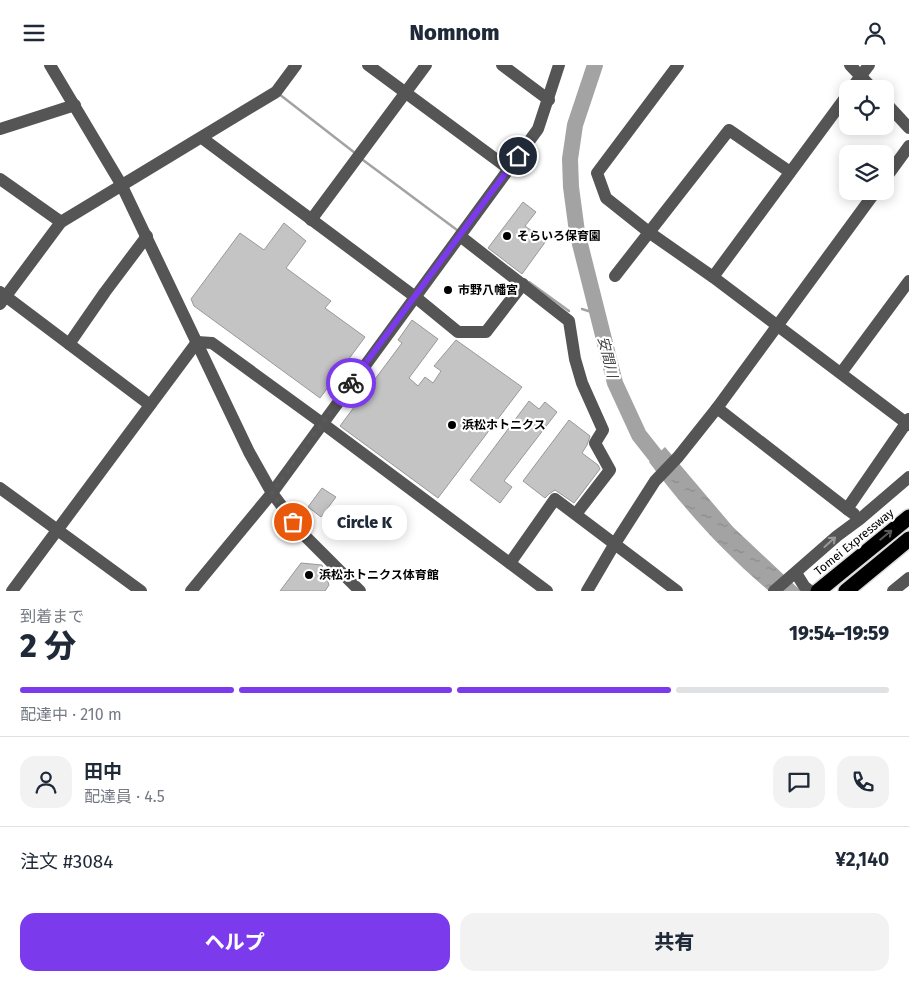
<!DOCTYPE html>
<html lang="ja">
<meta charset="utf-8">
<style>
:root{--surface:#fff;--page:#f2f2f3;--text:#1f2937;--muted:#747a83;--line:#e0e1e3;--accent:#7c3aed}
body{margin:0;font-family:"Fira Sans","Noto Sans JP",sans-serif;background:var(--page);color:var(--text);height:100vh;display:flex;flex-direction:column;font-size:19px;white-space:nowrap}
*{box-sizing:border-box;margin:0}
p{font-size:16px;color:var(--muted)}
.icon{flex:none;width:28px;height:28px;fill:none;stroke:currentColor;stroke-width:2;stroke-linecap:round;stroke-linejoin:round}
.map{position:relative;height:526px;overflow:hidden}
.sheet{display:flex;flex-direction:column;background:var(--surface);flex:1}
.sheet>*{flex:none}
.buttons{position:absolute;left:839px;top:15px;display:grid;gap:10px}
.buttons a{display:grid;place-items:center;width:55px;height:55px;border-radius:10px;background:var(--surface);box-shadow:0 2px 12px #0003;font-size:25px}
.pin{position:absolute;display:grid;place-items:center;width:42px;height:42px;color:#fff;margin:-21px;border:2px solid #fff;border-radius:50%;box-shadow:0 1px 5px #0007}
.courier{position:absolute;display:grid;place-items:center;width:50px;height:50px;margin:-25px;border:4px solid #7c3aed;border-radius:50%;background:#fff;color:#222;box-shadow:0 1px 6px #0007}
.bubble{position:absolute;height:35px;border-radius:15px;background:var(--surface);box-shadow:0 2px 12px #0003;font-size:16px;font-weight:800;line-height:35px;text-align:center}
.summary em{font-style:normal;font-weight:800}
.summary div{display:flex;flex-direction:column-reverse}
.summary{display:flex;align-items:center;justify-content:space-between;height:85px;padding:0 20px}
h1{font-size:32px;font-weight:800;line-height:38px}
.bar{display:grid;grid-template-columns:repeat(4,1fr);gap:8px 5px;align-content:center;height:60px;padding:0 20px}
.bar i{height:6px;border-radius:4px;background:var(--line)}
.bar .on{background:var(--accent)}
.bar p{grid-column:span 4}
.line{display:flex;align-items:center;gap:12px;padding:0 20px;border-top:1px solid var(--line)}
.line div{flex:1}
.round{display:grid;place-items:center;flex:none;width:52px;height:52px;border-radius:15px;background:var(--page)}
.primary-button{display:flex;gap:10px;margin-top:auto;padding:10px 20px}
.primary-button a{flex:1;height:58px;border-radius:15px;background:var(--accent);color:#fff;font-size:20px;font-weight:800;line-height:58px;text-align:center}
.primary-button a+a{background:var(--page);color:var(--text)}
header{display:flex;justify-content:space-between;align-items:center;height:65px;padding:0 20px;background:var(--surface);font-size:22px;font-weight:800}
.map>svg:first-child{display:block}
</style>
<header><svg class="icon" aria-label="menu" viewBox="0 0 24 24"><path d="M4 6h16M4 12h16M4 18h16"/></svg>Nomnom<svg class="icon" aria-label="person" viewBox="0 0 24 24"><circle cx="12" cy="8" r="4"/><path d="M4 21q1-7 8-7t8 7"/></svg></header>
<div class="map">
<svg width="909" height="526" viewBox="0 0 909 526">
<defs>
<pattern id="water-ripples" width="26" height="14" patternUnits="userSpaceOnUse" patternTransform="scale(1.25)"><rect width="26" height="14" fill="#a3a3a3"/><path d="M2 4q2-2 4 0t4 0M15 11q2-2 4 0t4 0" fill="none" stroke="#8b8b8b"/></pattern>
</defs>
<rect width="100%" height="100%" fill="#fff"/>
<path fill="url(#water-ripples)" d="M665,382L733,462L801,526H769C724,488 684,444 649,397Z"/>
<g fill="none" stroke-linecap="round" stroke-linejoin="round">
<g stroke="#a3a3a3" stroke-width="2.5">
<path d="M279,29L355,88"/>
<path d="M363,95L457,165"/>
<path d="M529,217L569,246"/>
<path d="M582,244L598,249"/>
</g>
<path stroke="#a3a3a3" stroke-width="16" d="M595,0L575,60L570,94L571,122L577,167L615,318L639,370L669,408"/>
</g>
<g fill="#c4c4c4" stroke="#999">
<path d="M523,137L536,147L525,161L546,176L522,209L488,183Z"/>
<path d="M284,158L306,176L286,203L331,236L325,243L365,272L320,333L194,241L191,234L240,168L264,185Z"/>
<path d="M412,255L438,274L409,313L418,321L425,312L433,318L441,306L434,301L456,275L522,322L438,433L340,361L402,278L398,275Z"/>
<path d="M529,336L539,344L545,337L557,347L504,416L512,422L500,438L470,415Z"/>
<path d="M569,355L590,371L587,380L582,388L598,400L600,404L574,438L555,425L549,429L545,433L523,416Z"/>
<path d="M322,423L336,432L321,452L308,442Z"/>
<path d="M301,498L322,500L329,520L325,526H280Z"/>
</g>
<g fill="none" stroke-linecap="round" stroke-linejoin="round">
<defs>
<g id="highway">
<path d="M818,526L909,452"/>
<path d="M846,526L909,474"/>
</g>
</defs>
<use href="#highway" stroke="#dbdbdb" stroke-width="18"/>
<g stroke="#555" stroke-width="12">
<path d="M50,0L121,119L249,387L272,428L302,468L360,526"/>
<path d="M368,0L509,104"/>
<path d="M502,0L549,35"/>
<path d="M678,0L597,108L606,133L650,168L713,212L909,360"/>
<path d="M850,0L873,24"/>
<path d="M851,24L869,0"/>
<path d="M885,37L909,63"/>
<path d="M0,64L75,40"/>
<path d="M202,73L414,231L458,267H486L523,219"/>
<path d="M0,114L61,157"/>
<path d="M885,114L909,81"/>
<path d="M311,155L426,0"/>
<path d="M460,171L569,256L575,294L582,318L603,365L595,378L610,405L576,449"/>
<path d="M615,211L729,65L790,107"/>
<path d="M713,212L848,29"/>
<path d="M0,227L150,340"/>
<path d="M0,239L61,157L276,27L296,0"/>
<path d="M69,279L105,227L147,171"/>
<path d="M841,308L909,216"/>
<path d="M717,343L847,444"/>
<path d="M0,423L141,526"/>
<path d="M854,449L847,444L909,354"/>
<path d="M510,498L555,434L677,526"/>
<path d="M796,508L804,521L810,526"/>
<path d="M12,526L197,277L212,278L322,358L547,526"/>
<path d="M191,526L272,428L538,64L559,0"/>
<path d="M587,526L614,480L655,416L678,392L717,343L876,126"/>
<path d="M774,526L837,471L860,454L909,412"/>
<path d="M893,526L909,513"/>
</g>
<use href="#highway" stroke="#000" stroke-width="15"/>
</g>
<defs><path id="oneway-shaft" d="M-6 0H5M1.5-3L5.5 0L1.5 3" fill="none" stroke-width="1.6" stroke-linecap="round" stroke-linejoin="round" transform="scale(1.25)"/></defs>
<use stroke="#595959" href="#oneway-shaft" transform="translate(886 470) rotate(-39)"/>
<use stroke="#999" href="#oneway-shaft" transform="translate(830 477) rotate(-42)"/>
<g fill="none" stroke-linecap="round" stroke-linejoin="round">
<path stroke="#595959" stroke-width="5" stroke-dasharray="0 9" d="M293,457L272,428L351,318"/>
<path stroke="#7c3aed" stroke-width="6" d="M351,318L518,91"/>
</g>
<g fill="#000" stroke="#fff" stroke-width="2">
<circle cx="507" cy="171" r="5"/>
<circle cx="448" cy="225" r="5"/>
<circle cx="452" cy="360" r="5"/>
<circle cx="309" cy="510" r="5"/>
</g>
<g text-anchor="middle" stroke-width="4.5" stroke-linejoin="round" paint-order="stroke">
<g font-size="12" font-weight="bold" fill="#000" stroke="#fff" text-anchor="start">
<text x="517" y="175">そらいろ保育園</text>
<text x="458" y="229">市野八幡宮</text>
<text x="462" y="364">浜松ホトニクス</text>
<text x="319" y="514">浜松ホトニクス体育館</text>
</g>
<g font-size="12" fill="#000" stroke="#fff">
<text transform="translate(854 477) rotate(-39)" y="4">Tomei Expressway</text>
</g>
<g font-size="14" font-style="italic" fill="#444" stroke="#fff">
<text transform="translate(608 292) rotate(76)" y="5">安間川</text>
</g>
</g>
</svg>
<div class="buttons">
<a><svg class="icon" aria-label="locate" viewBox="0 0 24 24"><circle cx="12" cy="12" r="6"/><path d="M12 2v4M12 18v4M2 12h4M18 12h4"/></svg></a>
<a><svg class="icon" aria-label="layers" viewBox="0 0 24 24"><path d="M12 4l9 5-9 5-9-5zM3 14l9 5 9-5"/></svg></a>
</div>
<div class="pin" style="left:293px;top:457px;background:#ea580c"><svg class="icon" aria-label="bag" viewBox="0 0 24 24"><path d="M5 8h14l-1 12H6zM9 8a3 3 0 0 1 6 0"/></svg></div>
<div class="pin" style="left:518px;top:91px;background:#1f2937"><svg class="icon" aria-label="home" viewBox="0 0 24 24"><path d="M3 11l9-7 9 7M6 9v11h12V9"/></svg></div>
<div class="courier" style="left:351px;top:318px"><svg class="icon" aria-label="bike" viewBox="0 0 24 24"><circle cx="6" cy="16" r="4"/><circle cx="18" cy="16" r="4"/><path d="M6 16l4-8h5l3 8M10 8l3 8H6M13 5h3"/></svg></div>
<div class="bubble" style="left:322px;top:440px;width:85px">Circle K</div>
</div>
<section class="sheet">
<div class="summary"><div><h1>2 分</h1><p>到着まで</p></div><em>19:54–19:59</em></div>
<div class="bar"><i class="on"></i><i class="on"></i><i class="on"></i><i></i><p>配達中 · 210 m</p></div>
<div class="line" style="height:90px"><a class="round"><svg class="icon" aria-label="person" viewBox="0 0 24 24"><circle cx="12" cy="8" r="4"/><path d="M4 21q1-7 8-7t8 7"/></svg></a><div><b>田中</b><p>配達員 · 4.5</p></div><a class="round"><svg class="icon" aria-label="chat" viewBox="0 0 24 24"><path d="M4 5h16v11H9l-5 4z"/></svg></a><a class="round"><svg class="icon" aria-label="phone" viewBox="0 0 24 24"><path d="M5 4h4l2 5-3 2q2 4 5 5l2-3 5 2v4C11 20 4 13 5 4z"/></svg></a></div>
<div class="line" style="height:65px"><div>注文 #3084</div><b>¥2,140</b></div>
<div class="primary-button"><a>ヘルプ</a><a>共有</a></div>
</section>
